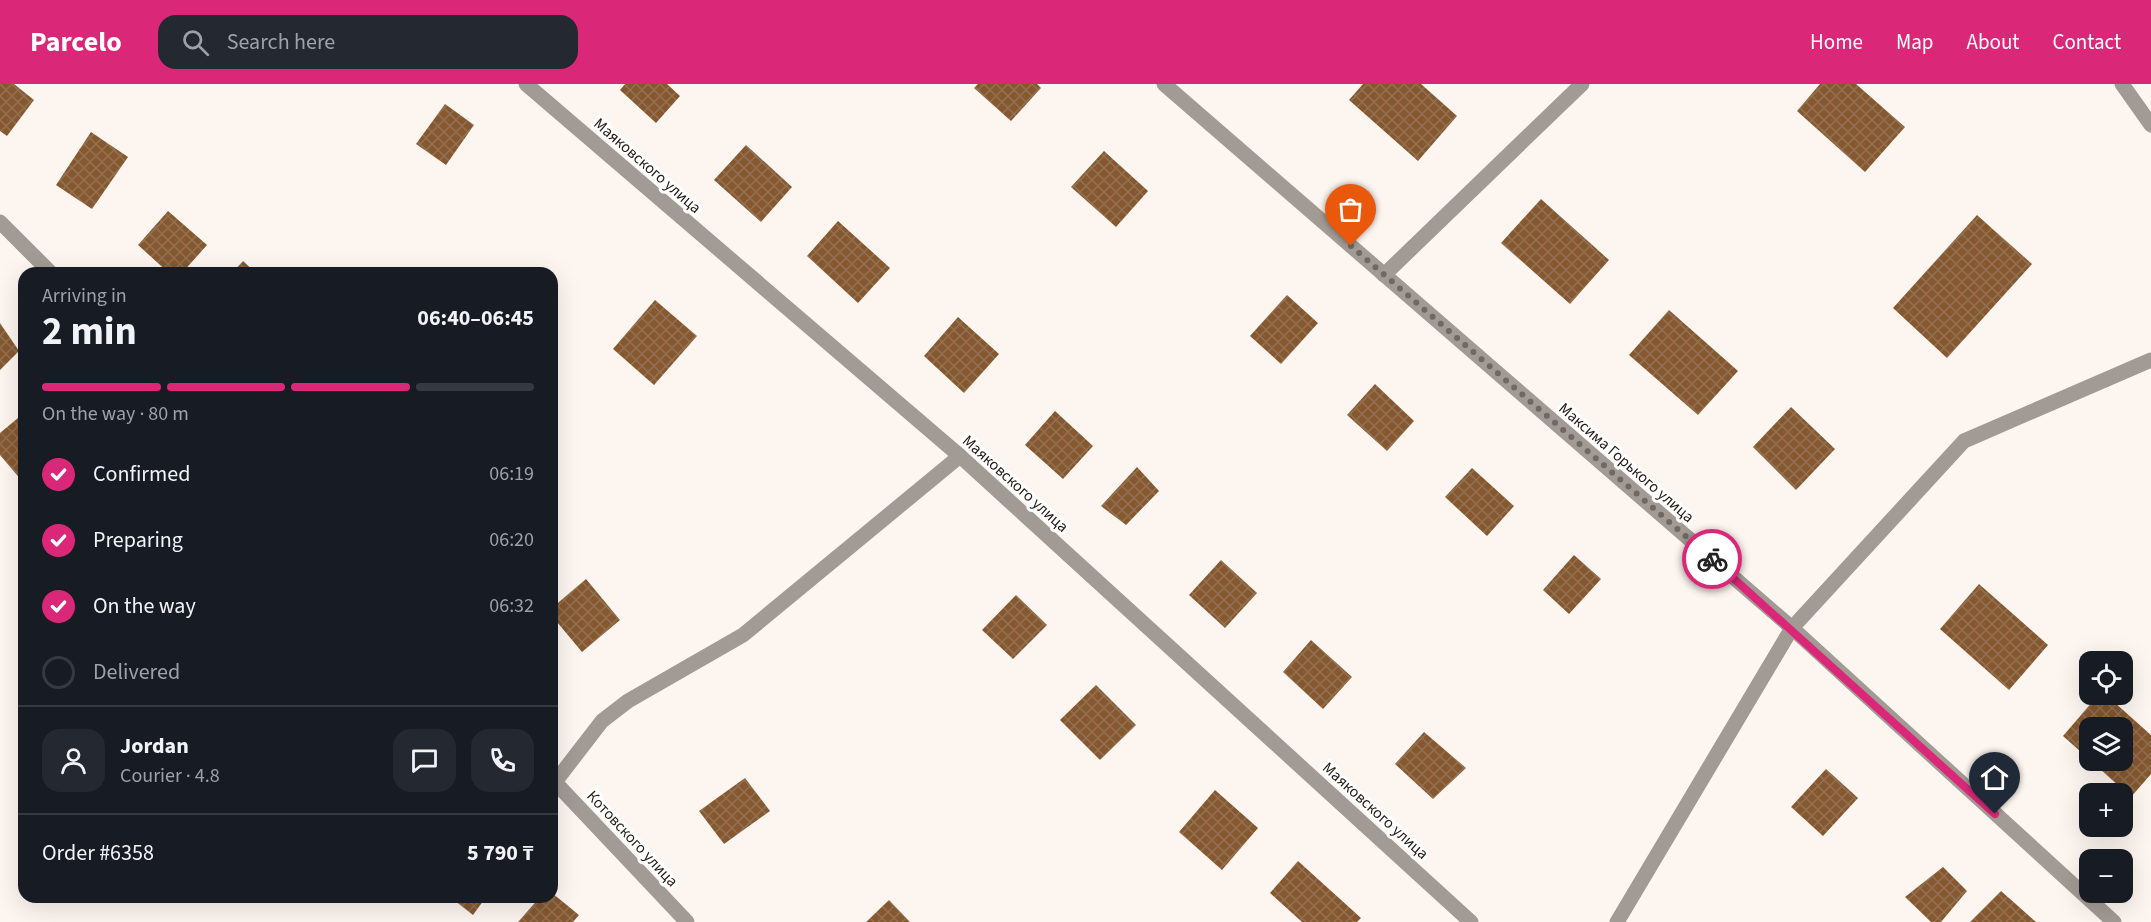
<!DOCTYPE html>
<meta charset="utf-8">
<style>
:root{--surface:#171b24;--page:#242831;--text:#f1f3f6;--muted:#9ea1a6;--line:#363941;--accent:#db2777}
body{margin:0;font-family:"Source Sans 3",sans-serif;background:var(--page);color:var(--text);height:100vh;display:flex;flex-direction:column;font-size:22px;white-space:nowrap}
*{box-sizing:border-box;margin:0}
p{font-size:20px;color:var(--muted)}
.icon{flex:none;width:33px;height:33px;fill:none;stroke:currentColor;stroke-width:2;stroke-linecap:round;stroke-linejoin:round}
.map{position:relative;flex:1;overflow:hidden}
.panel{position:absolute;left:18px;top:183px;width:540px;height:636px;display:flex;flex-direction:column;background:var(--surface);border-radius:18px;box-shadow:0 6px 24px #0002}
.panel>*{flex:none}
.fabs{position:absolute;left:2079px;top:567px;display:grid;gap:12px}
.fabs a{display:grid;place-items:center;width:54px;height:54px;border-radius:12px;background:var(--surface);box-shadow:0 6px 24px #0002;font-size:30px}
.pin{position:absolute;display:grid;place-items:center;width:51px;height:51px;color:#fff;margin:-62px -26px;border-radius:50% 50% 50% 0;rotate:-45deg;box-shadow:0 0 6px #0007}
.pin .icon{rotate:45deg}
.courier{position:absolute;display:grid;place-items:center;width:60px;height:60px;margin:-30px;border:4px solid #db2777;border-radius:50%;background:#fff;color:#222;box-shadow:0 2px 8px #0007}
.overview em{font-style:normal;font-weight:700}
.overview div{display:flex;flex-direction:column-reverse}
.overview{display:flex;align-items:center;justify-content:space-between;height:102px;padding:0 24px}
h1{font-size:39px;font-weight:700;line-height:45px}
.bar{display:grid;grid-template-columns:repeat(4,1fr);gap:9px 6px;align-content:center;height:72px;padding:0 24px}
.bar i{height:8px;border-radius:4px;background:var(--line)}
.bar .selected{background:var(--accent)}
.bar p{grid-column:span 4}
.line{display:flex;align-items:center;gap:15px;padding:0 24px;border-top:2px solid var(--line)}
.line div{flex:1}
.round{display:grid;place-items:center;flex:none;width:63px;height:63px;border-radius:18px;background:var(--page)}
ol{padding:0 24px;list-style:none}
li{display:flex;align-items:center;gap:18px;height:66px}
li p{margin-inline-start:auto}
li .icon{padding:6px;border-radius:50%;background:var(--accent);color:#fff;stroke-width:4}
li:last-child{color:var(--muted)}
li i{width:33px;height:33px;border:3px solid var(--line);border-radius:50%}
header{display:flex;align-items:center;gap:36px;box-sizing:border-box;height:84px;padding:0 30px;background:var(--accent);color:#fff}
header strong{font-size:28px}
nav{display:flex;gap:33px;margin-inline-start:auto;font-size:21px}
.search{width:420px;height:54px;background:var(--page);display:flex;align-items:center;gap:15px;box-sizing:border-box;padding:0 21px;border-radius:18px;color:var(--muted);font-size:22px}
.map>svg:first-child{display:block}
</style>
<header>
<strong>Parcelo</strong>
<div class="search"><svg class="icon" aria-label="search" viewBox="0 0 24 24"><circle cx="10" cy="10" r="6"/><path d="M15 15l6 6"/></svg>Search here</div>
<nav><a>Home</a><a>Map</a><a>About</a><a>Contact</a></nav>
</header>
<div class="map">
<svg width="2151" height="838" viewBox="0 0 2151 838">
<defs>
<pattern id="building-cross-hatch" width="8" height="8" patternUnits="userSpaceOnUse" patternTransform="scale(1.5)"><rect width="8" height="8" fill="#855830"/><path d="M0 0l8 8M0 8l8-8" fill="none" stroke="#937152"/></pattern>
</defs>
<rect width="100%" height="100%" fill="#fdf5ef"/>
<g fill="url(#building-cross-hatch)">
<path d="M0,0H14L34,16L7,52L0,47Z"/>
<path d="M625,0H667L680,12L656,39L620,6Z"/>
<path d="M978,0H1037L1041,4L1011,37L974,4Z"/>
<path d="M1363,0H1421L1457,32L1418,77L1349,16Z"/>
<path d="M1820,0H1856L1905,43L1865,88L1797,27Z"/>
<path d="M445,20L474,41L446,81L416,60Z"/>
<path d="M91,48L128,73L92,125L56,101Z"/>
<path d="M746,61L792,103L761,138L714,96Z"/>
<path d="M1104,67L1148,107L1116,143L1071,103Z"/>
<path d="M1541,115L1609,176L1570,220L1501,159Z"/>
<path d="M168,127L207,161L182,189H169L138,161Z"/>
<path d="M1977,131L2032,180L1947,274L1893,224Z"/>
<path d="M838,137L890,184L858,219L807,172Z"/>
<path d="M243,177L256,189H232Z"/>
<path d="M1287,211L1318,239L1281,280L1250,252Z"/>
<path d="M655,216L697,252L654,301L613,265Z"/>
<path d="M1669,226L1738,287L1698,331L1629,271Z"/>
<path d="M958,233L999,270L964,309L924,272Z"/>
<path d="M0,239L19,267L0,286Z"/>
<path d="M1375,300L1414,337L1387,367L1347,331Z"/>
<path d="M1791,323L1835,365L1796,406L1753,363Z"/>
<path d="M1055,327L1093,362L1063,395L1025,361Z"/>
<path d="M24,329V395L22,397L0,371V349Z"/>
<path d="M1137,383L1159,407L1126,441L1101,422Z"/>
<path d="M1472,384L1514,422L1487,452L1445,413Z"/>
<path d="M1574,471L1601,495L1569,530L1543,506Z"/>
<path d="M1221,476L1257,509L1225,544L1189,511Z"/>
<path d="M586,495L620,536L582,568L552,532V524Z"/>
<path d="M1979,500L2048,561L2009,606L1940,545Z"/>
<path d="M1016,511L1047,541L1013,575L982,546Z"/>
<path d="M1311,556L1352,593L1323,625L1283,588Z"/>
<path d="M1096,601L1136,641L1100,676L1060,636Z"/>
<path d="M2099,610H2105L2151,651V690L2131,713L2090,676H2122V644H2090V676L2063,652Z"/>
<path d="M1424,648L1466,684L1433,715L1395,680Z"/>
<path d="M1826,685L1858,714L1823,752L1791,723Z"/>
<path d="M745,694L770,727L724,760L699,727Z"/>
<path d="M1215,706L1258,744L1222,786L1179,748Z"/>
<path d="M1298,777L1361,834L1357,838H1302L1270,809Z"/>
<path d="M1943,783L1967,807L1941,838H1931L1905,813Z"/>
<path d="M2001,807L2036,838H1970Z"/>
<path d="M552,809L579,831L573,838H518L540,813H552Z"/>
<path d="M450,813H486L473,831Z"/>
<path d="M889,816L910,838H866Z"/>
</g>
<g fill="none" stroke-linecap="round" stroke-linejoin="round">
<g stroke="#a29a94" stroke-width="15">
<path d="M526,0L960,372L1471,838"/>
<path d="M1164,0L1792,544L2114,838"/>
<path d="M2122,0L2151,41"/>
<path d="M0,138L51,189"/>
<path d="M1384,191L1582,0"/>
<path d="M552,695L687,838"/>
<path d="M555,698L602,637L628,617L743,551L960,372"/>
<path d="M1617,838L1792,544L1964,357L2151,276"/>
</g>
</g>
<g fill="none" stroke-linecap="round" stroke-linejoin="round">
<path stroke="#6f6863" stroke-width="6" stroke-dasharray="0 10.8" d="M1351,162L1712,475"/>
<path stroke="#db2777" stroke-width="8" d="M1712,475L1995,730"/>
</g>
<g text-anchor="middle" stroke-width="6" stroke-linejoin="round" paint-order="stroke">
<g font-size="16" fill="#231c17" stroke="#fff">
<text transform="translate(648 81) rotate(41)" y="6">Маяковского улица</text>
<text transform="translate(1627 378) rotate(41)" y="6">Максима Горького улица</text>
<text transform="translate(1016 399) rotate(42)" y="6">Маяковского улица</text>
<text transform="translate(1376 726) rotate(42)" y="6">Маяковского улица</text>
<text transform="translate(633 754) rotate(47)" y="6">Котовского улица</text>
</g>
</g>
</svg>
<div class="fabs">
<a><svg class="icon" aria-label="locate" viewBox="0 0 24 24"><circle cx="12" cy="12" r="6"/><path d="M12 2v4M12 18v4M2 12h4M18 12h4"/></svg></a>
<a><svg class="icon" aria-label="layers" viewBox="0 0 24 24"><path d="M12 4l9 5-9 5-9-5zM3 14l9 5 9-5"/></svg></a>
<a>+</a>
<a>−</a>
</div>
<div class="pin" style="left:1351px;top:162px;background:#ea580c"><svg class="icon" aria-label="bag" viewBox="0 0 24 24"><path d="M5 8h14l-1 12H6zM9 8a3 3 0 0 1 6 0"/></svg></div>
<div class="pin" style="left:1995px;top:730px;background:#1f2937"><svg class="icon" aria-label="home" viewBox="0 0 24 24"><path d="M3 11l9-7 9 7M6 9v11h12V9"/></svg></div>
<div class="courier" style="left:1712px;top:475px"><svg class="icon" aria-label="bike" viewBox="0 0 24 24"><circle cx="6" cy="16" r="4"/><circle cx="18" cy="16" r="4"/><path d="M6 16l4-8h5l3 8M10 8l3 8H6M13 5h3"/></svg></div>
<section class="panel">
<div class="overview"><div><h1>2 min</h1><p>Arriving in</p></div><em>06:40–06:45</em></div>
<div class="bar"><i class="selected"></i><i class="selected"></i><i class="selected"></i><i></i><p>On the way · 80 m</p></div>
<ol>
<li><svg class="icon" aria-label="check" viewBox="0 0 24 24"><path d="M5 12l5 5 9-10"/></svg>Confirmed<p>06:19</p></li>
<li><svg class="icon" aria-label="check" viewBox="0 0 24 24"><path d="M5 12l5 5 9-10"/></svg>Preparing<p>06:20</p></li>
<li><svg class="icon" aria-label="check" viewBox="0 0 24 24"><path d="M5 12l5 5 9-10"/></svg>On the way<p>06:32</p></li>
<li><i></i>Delivered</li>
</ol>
<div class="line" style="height:108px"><a class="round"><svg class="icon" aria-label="person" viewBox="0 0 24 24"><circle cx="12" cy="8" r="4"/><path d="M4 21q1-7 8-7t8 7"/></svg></a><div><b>Jordan</b><p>Courier · 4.8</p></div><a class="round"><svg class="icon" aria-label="chat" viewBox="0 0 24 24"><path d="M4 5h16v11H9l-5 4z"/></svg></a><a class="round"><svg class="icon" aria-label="phone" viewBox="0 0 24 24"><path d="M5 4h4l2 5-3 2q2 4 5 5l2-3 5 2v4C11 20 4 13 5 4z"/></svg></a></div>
<div class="line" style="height:78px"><div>Order #6358</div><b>5 790 ₸</b></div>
</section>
</div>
